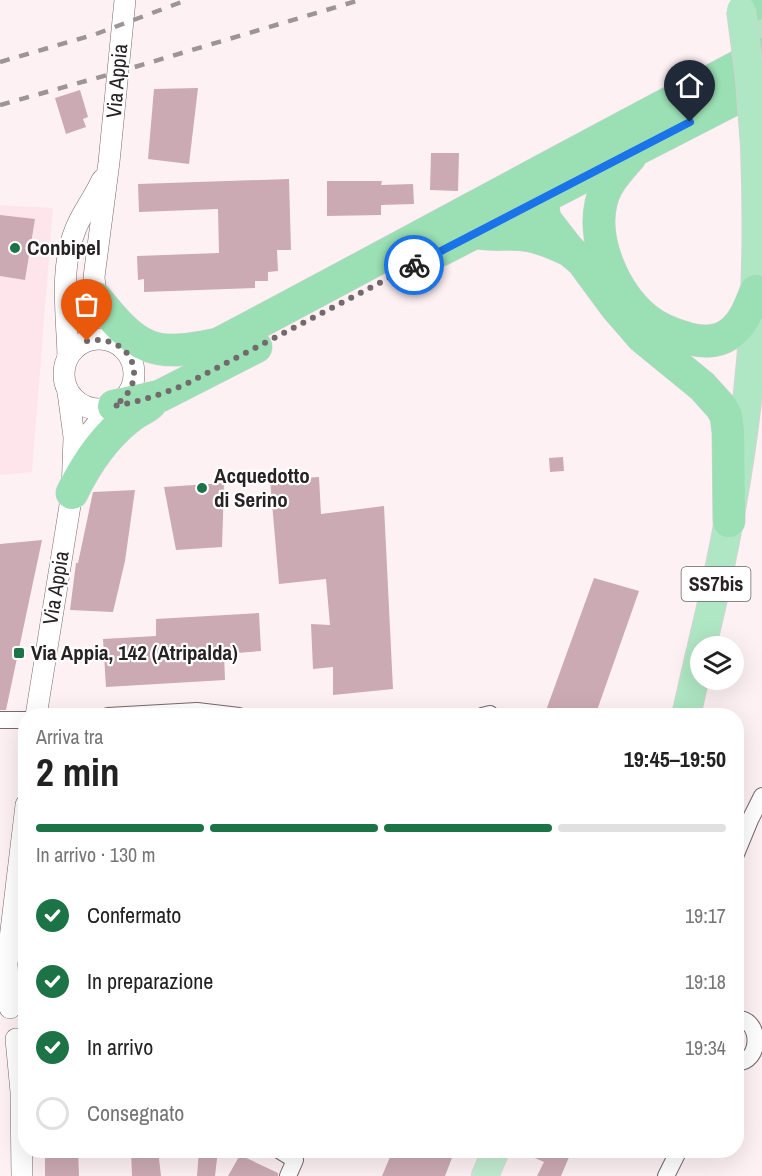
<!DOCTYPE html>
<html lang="it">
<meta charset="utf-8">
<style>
:root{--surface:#fff;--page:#f6f6f6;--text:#222;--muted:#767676;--line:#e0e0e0;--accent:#1b7346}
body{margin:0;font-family:"Archivo Narrow",sans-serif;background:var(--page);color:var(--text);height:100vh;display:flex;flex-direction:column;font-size:22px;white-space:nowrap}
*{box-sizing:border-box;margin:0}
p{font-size:20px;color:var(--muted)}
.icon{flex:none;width:33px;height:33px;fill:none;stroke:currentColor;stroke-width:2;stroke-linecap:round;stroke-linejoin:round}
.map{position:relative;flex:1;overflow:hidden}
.sheet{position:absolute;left:18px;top:708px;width:726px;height:450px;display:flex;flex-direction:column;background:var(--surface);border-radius:24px;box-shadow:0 6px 24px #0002}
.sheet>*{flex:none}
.tools{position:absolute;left:690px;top:636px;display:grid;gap:12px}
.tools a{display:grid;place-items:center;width:54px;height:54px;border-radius:50%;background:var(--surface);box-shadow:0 6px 24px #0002;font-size:30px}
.pin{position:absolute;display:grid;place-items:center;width:51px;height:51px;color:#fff;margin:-62px -26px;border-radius:50% 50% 50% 0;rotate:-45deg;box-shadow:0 0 6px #0007}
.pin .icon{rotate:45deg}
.courier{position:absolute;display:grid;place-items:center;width:60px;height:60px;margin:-30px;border:4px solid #1a73e8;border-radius:50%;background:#fff;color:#222;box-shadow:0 2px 8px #0007}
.summary em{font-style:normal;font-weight:800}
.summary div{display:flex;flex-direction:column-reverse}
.summary{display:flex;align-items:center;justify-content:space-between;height:102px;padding:0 18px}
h1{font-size:39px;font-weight:800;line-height:45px}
.bar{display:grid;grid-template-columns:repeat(4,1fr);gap:9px 6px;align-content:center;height:72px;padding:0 18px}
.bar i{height:8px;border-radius:4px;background:var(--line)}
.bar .current{background:var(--accent)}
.bar p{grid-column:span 4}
ol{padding:0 18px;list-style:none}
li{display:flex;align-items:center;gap:18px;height:66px}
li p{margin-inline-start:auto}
li .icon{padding:6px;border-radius:50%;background:var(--accent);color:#fff;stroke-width:4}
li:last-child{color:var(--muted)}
li i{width:33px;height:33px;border:3px solid var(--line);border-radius:50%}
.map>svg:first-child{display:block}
</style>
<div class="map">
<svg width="762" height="1176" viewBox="0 0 762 1176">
<rect width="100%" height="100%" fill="#fef1f4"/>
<path fill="#fee5eb" d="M0,205L53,208L32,472L0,475Z"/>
<g fill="#ccaab3">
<path d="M198,88L189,164L148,159L154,89Z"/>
<path d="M80,90L88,117L83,119L86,127L66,134L55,98Z"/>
<path d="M431,153H459L458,191L430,190Z"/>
<path d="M289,179L291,250H277L278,271L268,272V281H255V288L144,292V279L138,280L137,256L219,253L218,209L139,212L138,184Z"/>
<path d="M327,181H382L381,185L413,184L414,204L381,205V215L327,216Z"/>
<path d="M0,215L35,219L25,280L0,276Z"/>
<path d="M563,457L564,471L550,472L549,458Z"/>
<path d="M319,477L321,514L384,506L393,689L333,695V667L313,669L311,624L330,625L326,579L279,584L270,480Z"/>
<path d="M224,483L222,547L176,550L164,487Z"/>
<path d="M135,490L125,561L113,612L70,610L76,563H78L93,492Z"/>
<path d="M42,540L6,710H0V544Z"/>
<path d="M594,578L639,591L595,716H544Z"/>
<path d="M259,613L261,651L224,654L225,680L106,687L103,639L156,636V619Z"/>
<path d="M45,1150H78L79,1176H45Z"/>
<path d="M131,1150H158L161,1176H132Z"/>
<path d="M199,1150H218L215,1176H197Z"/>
<path d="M393,1150H455L445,1176H382Z"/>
<path d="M517,1150H572L561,1176H537L544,1162Z"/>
<path d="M240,1155L278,1173V1176H228Z"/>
</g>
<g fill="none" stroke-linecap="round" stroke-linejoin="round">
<defs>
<g id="minor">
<path d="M108,716L197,711L239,716"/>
<path d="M482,716L490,714"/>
<path d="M0,720H26"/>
<path d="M736,854L750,820L762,796"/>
<path d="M10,936L26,932"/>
<path d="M11,993L26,996"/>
<path d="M736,1019C762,1017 762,1064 736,1062"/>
<path d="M279,1150L295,1160L288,1176"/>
<path d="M666,1176L679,1150"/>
</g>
<g id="tertiary">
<path d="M102,308L96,298L94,277L109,162L125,0"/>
<circle cx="99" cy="374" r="35"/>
<path d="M68,357C67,315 59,268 76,228C83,211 95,196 102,180"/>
<path d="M75,457L84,440L110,408"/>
<path d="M36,716L72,493L74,437L68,392"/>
<path d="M10,1008L7,964L26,805"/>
<path d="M16,1039L21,1092L22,1176"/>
</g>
<path id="primary" d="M485,1176L496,1150"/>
<g id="trunk">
<path d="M757,0L762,34"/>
<path d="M702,646C722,563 739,477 748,392C757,310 758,228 755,147"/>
<path d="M686,716L700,654"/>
</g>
<g id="motorway">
<path d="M757,4L759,0"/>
<path d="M630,157C618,171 605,184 601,203C592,242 615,293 645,318C658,329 674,335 690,339C706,343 721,342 733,331C745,321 750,305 756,291"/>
<path d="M545,181L541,194L545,219L569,250L582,261L616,307L642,337L702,386L721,407L726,416L728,432L729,521"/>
<path d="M479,233C494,236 508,233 523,235C540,236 554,244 569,250"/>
<path d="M441,250L762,85"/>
<path d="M96,298C138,350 152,358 218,344C400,248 580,149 762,54"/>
<path d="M114,406L160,396L256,347"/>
<path d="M72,493C86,464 104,437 130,417C136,412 144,409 150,404"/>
</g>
</defs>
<use href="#minor" stroke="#77696c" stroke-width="18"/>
<use href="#tertiary" stroke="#77696c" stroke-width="22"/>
<use href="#primary" stroke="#d4d3d3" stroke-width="28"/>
<use href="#trunk" stroke="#d4d3d3" stroke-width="30"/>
<use href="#motorway" stroke="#d4d3d3" stroke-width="33"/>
<use href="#minor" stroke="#fff" stroke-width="16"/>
<use href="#tertiary" stroke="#fff" stroke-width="21"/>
<use href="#primary" stroke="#c3ecd2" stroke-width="27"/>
<use href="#trunk" stroke="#afe6c3" stroke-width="28"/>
<use href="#motorway" stroke="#9bdfb4" stroke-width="32"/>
<g stroke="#9d9496" stroke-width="4.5" stroke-dasharray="10 10" stroke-linecap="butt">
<path d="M0,62L96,34L187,0"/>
<path d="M0,105L118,72L360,0"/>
</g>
<defs>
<path id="trunk-bridge" d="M741,10L750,79L755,147"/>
</defs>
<use href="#trunk-bridge" stroke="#d4d3d3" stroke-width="30" stroke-linecap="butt"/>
<use href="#trunk-bridge" stroke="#afe6c3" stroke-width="28"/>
</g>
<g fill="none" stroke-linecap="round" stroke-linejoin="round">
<path stroke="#736a6d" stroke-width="6" stroke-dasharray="0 10.8" d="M87,341C132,333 152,381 114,406C139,402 163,394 186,384L414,265"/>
<path stroke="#1a73e8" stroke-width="8" d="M414,265L690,122"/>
</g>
<g fill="#1b7346" stroke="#fff" stroke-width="2">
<circle cx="15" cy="248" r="6"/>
<circle cx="202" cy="488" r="6"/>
<rect x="13" y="647" width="12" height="12" rx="3"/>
</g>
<g text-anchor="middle" stroke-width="4.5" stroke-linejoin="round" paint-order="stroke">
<rect fill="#fff" stroke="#686466" stroke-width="1.5" x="681.5" y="567" width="69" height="34" rx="4.5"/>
<g font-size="20" font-weight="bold" fill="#282224">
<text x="716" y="591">SS7bis</text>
</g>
<g font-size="21" fill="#282224" stroke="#fff">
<text transform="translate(117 81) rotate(-85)" y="7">Via Appia</text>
<text transform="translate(56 588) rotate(-81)" y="7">Via Appia</text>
</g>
<g font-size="21" font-weight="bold" fill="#282224" stroke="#fff" text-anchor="start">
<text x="27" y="255">Conbipel</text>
<text x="214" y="483">Acquedotto<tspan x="214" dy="24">di Serino</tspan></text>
<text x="31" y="660">Via Appia, 142 (Atripalda)</text>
</g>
</g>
</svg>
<div class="tools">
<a><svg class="icon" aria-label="layers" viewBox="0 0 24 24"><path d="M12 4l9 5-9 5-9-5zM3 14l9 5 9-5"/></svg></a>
</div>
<div class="pin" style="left:87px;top:341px;background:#ea580c"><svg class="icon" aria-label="bag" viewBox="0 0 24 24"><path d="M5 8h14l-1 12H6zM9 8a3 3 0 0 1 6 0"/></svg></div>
<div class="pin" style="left:690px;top:122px;background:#1f2937"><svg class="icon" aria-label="home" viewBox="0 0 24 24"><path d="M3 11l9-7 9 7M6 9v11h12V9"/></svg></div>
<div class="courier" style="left:414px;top:265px"><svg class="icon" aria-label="bike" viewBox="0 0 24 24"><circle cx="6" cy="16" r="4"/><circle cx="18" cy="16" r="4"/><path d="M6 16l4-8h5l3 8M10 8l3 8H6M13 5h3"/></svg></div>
<section class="sheet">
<div class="summary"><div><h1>2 min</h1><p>Arriva tra</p></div><em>19:45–19:50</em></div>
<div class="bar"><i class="current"></i><i class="current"></i><i class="current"></i><i></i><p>In arrivo · 130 m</p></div>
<ol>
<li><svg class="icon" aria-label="check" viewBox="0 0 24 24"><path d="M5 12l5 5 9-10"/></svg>Confermato<p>19:17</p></li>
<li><svg class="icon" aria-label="check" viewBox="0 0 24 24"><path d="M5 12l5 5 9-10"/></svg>In preparazione<p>19:18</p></li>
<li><svg class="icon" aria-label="check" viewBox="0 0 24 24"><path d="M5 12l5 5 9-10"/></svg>In arrivo<p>19:34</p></li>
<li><i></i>Consegnato</li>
</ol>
</section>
</div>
